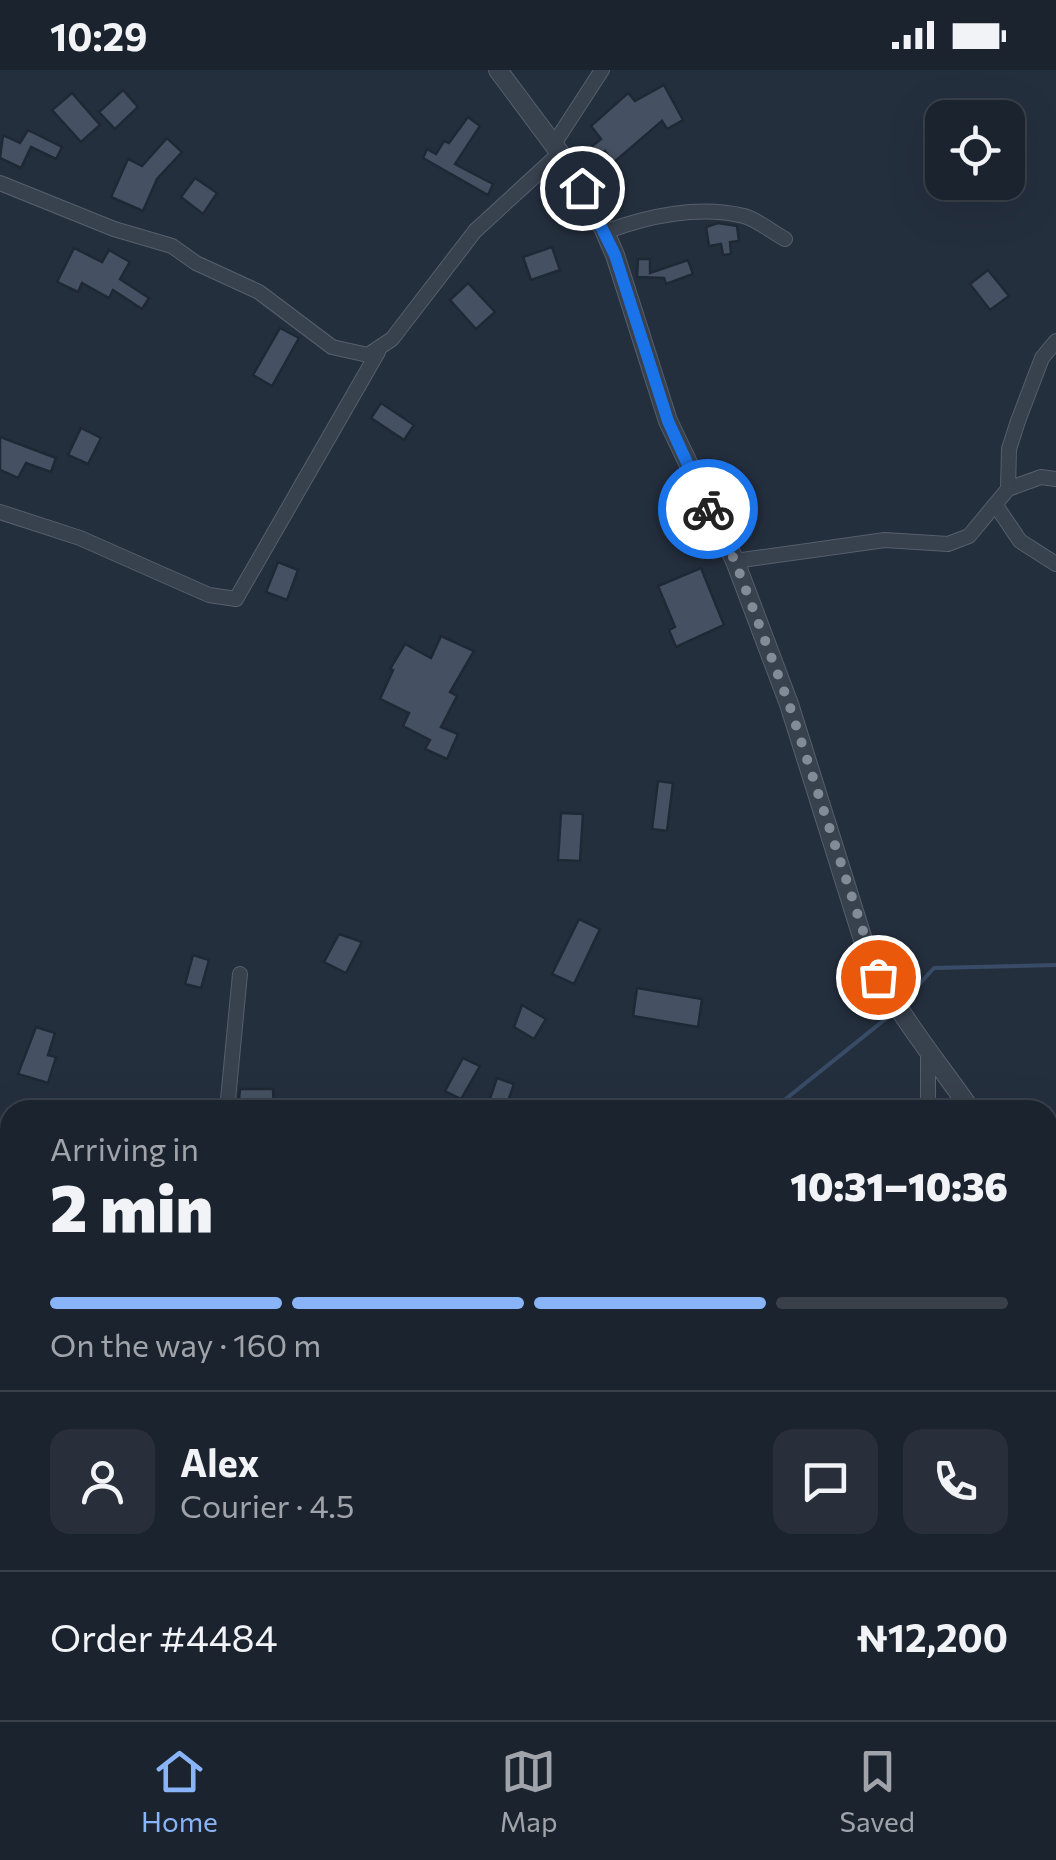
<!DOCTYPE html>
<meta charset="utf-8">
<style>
:root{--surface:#1b232e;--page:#282f3a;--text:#f1f3f6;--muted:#a0a4aa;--line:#39404a;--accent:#8ab4f8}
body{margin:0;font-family:Commissioner,sans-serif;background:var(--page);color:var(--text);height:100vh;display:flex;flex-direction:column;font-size:38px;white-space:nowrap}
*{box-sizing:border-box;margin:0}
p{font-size:32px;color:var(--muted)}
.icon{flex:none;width:55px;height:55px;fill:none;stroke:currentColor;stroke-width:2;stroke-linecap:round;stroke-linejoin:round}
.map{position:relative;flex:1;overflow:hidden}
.side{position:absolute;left:0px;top:1030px;width:1058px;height:620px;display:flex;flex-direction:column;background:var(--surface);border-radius:30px 30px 0 0;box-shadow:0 10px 40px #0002,0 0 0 2px var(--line)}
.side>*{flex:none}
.buttons{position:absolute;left:925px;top:30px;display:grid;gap:20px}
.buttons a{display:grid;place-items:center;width:100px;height:100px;border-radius:20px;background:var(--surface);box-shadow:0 10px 40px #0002,0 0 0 2px var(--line);font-size:50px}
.pin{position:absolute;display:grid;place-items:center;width:85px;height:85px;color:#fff;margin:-42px;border:5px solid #fff;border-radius:50%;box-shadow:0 2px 10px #0007}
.courier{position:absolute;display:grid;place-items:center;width:100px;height:100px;margin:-50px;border:8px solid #1a73e8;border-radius:50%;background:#fff;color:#222;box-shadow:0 2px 12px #0007}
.overview em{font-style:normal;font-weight:800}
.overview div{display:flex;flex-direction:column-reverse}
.overview{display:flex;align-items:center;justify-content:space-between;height:170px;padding:0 50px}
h1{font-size:65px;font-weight:800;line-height:75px}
.bar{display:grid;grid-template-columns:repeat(4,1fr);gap:15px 10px;align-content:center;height:120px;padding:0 50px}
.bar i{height:12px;border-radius:8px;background:var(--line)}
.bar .selected{background:var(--accent)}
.bar p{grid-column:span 4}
.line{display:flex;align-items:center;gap:25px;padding:0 50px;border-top:2px solid var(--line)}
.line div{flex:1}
.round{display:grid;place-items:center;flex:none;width:105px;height:105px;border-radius:20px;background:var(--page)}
.status{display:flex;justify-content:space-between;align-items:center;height:70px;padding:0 50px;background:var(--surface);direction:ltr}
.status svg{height:28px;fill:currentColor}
.tabs{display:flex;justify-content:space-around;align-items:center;height:140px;border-top:2px solid var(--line);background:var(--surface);font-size:28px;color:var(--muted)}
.tabs a{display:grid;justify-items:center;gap:5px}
.tabs .selected{color:var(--accent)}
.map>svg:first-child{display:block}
</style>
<div class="status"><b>10:29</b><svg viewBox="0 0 49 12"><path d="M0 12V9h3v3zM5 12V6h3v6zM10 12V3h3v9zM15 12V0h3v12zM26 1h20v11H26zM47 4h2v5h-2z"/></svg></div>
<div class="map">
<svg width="1056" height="1650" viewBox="0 0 1056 1650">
<rect width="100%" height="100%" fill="#242f3e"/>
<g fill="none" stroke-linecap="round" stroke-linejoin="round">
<g stroke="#394c67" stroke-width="4">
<path d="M903,932L934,898L1056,895"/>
<path d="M772,1040L893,943"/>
<path d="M725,1650L727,1640"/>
</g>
</g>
<g fill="#455162" stroke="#1f2835" stroke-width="2.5">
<path d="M664,15L683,50L667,59L662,51L613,93L605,81L598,86L591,77L601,69L591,56L628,23L635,31Z"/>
<path d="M123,20L138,37L115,59L99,42Z"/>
<path d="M72,23L100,55L81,72L52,40Z"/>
<path d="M468,47L480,56L455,94L493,114L488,125L423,88L427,79L436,84L444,71L449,73Z"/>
<path d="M28,60L62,77L56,89L31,77L21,98L0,88L3,65L20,73Z"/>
<path d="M167,68L182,82L157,109L143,141L111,127L128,89L142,96Z"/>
<path d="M195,108L217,123L203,144L181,127Z"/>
<path d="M718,153L737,156L739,171L730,172L731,184L723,185L721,174L709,176L706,157Z"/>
<path d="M552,177L560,200L531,210L523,187Z"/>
<path d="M74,178L102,192L109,180L130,192L120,209L149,228L142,239L113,220L109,228L82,213L78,222L57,212Z"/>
<path d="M638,189H650V203L688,190L693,204L666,214L664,208L637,207Z"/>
<path d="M988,200L1009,226L990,240L970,214Z"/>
<path d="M468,213L495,242L476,259L450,230Z"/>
<path d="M280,258L299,268L272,316L253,305Z"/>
<path d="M381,333L414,355L404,370L371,348Z"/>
<path d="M81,358L101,368L88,394L68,385Z"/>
<path d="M0,367L56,388L51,402L26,393L18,408L0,400Z"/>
<path d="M278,492L298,500L287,530L266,522Z"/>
<path d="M701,498L724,555L676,577L669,560L675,557L658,516Z"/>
<path d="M441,566L474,581L450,622L457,626L441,657L458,664L447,689L425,679L430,670L403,656L409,643L380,629L393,600L390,599L405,574L431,588Z"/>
<path d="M658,711L673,713L667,761L652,759Z"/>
<path d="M561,743L583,744L580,791L558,790Z"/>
<path d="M579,849L600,859L574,914L552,904Z"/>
<path d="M339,864L362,872L346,903L324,892Z"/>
<path d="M193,885L209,890L201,918L185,914Z"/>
<path d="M637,918L702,929L698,957L633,946Z"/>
<path d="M522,935L546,949L534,969L514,957Z"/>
<path d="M36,957L55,963L48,985L56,987L48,1013L18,1004Z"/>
<path d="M463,988L480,996L461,1029L445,1021Z"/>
<path d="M497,1008L514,1014L505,1040H486Z"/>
<path d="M240,1019H273L274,1040H238Z"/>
</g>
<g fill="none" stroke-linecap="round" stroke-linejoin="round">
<defs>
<g id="minor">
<path d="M554,74L602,0"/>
<path d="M0,113L114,159L172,176L196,193L259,222L332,277L368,285L392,269L475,161L560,83"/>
<path d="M605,162C647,146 699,135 744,146C758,150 772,162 785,169"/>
<path d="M1008,419L1041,407L1056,409"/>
<path d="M997,437L1020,471L1056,494"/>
<path d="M0,442L80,468L209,525L236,529L378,282"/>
<path d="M735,491L885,470L948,474L969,466L1008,419L1009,379L1018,351L1042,288L1056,271"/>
<path d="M227,1040L240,904"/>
<path d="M928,1040V984"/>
<path d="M0,1179L10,1180"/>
<path d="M0,1581L10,1582"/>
<path d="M953,1640L956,1650"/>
<path d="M427,1650V1640"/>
</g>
<g id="tertiary">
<path d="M498,0L571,98L594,137L615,185L668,351L735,491L789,634L864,873C890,936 933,985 971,1040"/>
<path d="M1048,1147L1056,1156"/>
</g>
</defs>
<use href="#minor" stroke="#565f6c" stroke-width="16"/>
<use href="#tertiary" stroke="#565f6c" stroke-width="20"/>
<use href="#minor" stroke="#38414e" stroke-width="14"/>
<use href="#tertiary" stroke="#38414e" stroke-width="18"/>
</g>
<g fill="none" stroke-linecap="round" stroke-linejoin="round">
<path stroke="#828b98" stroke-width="10" stroke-dasharray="0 18" d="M708,439L735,491L789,634L878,907"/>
<path stroke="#1a73e8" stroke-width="12" d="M582,118L615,185L668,351L708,439"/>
</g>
</svg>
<div class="buttons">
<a><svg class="icon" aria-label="locate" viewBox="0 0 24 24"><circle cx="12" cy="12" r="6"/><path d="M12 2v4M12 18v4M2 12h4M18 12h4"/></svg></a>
</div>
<div class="pin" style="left:878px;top:907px;background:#ea580c"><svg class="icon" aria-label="bag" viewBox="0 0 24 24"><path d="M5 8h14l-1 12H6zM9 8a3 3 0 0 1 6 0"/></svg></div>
<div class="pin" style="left:582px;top:118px;background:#1f2937"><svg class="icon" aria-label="home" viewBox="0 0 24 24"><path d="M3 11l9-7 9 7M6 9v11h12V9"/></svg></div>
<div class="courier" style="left:708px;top:439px"><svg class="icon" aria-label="bike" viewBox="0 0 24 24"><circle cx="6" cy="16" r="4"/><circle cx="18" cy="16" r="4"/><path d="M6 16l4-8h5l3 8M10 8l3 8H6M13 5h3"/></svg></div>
<section class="side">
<div class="overview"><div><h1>2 min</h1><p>Arriving in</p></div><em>10:31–10:36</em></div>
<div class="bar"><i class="selected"></i><i class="selected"></i><i class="selected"></i><i></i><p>On the way · 160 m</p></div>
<div class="line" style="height:180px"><a class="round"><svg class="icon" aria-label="person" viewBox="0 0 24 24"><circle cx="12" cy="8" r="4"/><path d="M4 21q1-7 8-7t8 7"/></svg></a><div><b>Alex</b><p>Courier · 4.5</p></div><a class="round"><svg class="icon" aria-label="chat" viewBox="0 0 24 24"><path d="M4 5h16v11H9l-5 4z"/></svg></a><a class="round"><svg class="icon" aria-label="phone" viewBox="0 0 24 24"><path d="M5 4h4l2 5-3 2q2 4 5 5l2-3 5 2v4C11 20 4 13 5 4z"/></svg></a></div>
<div class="line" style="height:130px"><div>Order #4484</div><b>₦12,200</b></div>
</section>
</div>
<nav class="tabs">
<a class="selected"><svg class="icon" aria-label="home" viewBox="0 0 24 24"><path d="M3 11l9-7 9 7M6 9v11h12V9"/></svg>Home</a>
<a><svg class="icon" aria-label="map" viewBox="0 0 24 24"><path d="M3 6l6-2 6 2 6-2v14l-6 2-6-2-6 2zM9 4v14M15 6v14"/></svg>Map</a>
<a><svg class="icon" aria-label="saved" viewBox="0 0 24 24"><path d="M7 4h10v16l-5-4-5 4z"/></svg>Saved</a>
</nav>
